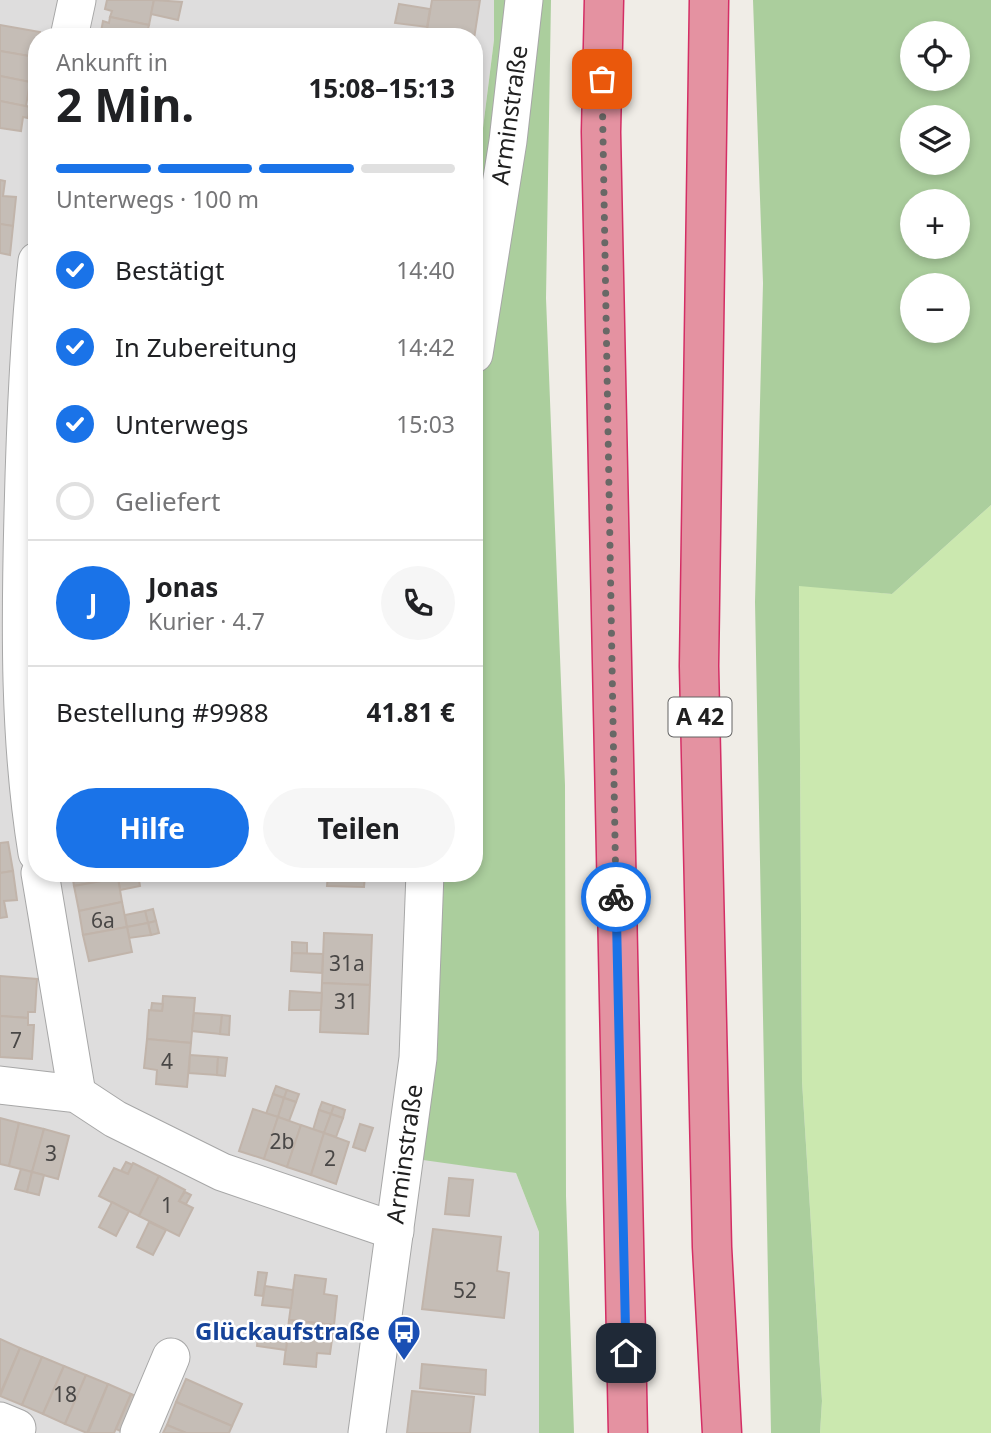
<!DOCTYPE html>
<html lang="de">
<meta charset="utf-8">
<style>
:root{--surface:#fff;--page:#f6f6f6;--text:#202124;--muted:#757577;--line:#e0e0e0;--accent:#1a73e8}
body{margin:0;font-family:"Noto Sans",sans-serif;background:var(--page);color:var(--text);height:100vh;display:flex;flex-direction:column;font-size:26px;white-space:nowrap}
*{box-sizing:border-box;margin:0}
p{font-size:23px;color:var(--muted)}
.icon{flex:none;width:38px;height:38px;fill:none;stroke:currentColor;stroke-width:2;stroke-linecap:round;stroke-linejoin:round}
.map{position:relative;flex:1;overflow:hidden}
.drawer{position:absolute;left:28px;top:28px;width:455px;height:854px;display:flex;flex-direction:column;background:var(--surface);border-radius:28px;box-shadow:0 4px 10px #0003}
.drawer>*{flex:none}
.fabs{position:absolute;left:900px;top:21px;display:grid;gap:14px}
.fabs a{display:grid;place-items:center;width:70px;height:70px;border-radius:50%;background:var(--surface);box-shadow:0 4px 10px #0003;font-size:35px}
.pin{position:absolute;display:grid;place-items:center;width:60px;height:60px;color:#fff;margin:-30px;border-radius:14px;box-shadow:0 4px 10px #0006}
.courier{position:absolute;display:grid;place-items:center;width:70px;height:70px;margin:-35px;border:5px solid #1a73e8;border-radius:50%;background:#fff;color:#222;box-shadow:0 2px 9px #0007}
.head em{font-style:normal;font-weight:700}
.head div{display:flex;flex-direction:column-reverse}
.head{display:flex;align-items:center;justify-content:space-between;height:119px;padding:0 28px}
h1{font-size:46px;font-weight:700;line-height:52px}
.bar{display:grid;grid-template-columns:repeat(4,1fr);gap:10px 7px;align-content:center;height:84px;padding:0 28px}
.bar i{height:9px;border-radius:5px;background:var(--line)}
.bar .active{background:var(--accent)}
.bar p{grid-column:span 4}
.line{display:flex;align-items:center;gap:18px;padding:0 28px;border-top:2px solid var(--line)}
.line div{flex:1}
.round{display:grid;place-items:center;flex:none;width:74px;height:74px;border-radius:37px;background:var(--page)}
ol{padding:0 28px;list-style:none}
li{display:flex;align-items:center;gap:21px;height:77px}
li p{margin-inline-start:auto}
li .icon{padding:7px;border-radius:50%;background:var(--accent);color:#fff;stroke-width:4}
li:last-child{color:var(--muted)}
li i{width:38px;height:38px;border:4px solid var(--line);border-radius:50%}
.button{display:flex;gap:14px;margin-top:auto;padding:14px 28px}
.button a{flex:1;height:80px;border-radius:42px;background:var(--accent);color:#fff;font-size:28px;font-weight:700;line-height:80px;text-align:center}
.button a+a{background:var(--page);color:var(--text)}
.map>svg:first-child{display:block}
</style>
<div class="map">
<svg width="991" height="1433" viewBox="0 0 991 1433">
<rect width="100%" height="100%" fill="#f0ede7"/>
<path fill="#dedddd" d="M0,0H494V40L474,200V37H37V873H444L436,1064L416,1158L516,1173L539,1232V1433H0Z"/>
<path fill="#cbe8af" d="M991,505V1433H820L822,1401L802,1081L799,585L892,594Z"/>
<g fill="#abce9d" fill-rule="evenodd">
<path d="M494,0H551L546,298L565,785L566,1196L574,1433H539V1232L516,1173L416,1159L436,1064L444,873H474V200L494,40Z"/>
<path d="M753,0H991V505L892,594L799,586L802,1081L822,1401L820,1433H771L755,602L763,283ZM912,33H957V79H912ZM912,117H957V163H912ZM912,201H957V247H912ZM912,285H957V331H912Z"/>
</g>
<g fill="#c5bdb6" stroke="#c1b4aa" stroke-width="2">
<path d="M107,0H154L149,25L110,17L112,11L105,9Z"/>
<path d="M154,0L182,2L178,20L151,14Z"/>
<path d="M432,0H480L474,39L426,36Z"/>
<path d="M399,4L430,9L427,27L395,23Z"/>
<path d="M110,17L149,25L146,37H100L103,21L109,23Z"/>
<path d="M0,25L40,32L35,57L0,51Z"/>
<path d="M0,51L35,57L30,82L0,76Z"/>
<path d="M0,76L30,82L26,106L30,107L0,101Z"/>
<path d="M0,101L30,107L28,118L23,117L21,131L0,128Z"/>
<path d="M0,180L5,181L3,196L16,197L13,226L0,224Z"/>
<path d="M0,224L13,226L10,255L0,253Z"/>
<path d="M8,842L13,871L0,873V843Z"/>
<path d="M13,871L17,900L4,901L7,917L0,918V873Z"/>
<path d="M72,873H117L118,878L74,886Z"/>
<path d="M328,873H374L365,875L364,887L327,886Z"/>
<path d="M138,874L140,886L120,890L118,878Z"/>
<path d="M118,878L122,902L79,911L74,886Z"/>
<path d="M122,902L127,927L83,935L79,911Z"/>
<path d="M153,909L156,921L148,923L145,911Z"/>
<path d="M145,911L148,923L127,927L125,915Z"/>
<path d="M156,921L159,933L151,935L148,923Z"/>
<path d="M148,923L151,935L129,938L127,927Z"/>
<path d="M127,927L132,952L89,961L83,935Z"/>
<path d="M324,933L372,935L370,985L322,983Z"/>
<path d="M292,942L307,943V954L292,953Z"/>
<path d="M292,953L323,954L322,973L291,971Z"/>
<path d="M0,976L37,979L35,1012H28V1018L0,1016Z"/>
<path d="M322,983L370,985L368,1034L320,1032Z"/>
<path d="M290,991L322,993L321,1010H289Z"/>
<path d="M163,996L195,998L191,1043L147,1039L149,1010L162,1011Z"/>
<path d="M152,1003L163,1004L162,1011L151,1010Z"/>
<path d="M194,1013L222,1015L220,1034L192,1031Z"/>
<path d="M222,1015L230,1016L229,1035L220,1034Z"/>
<path d="M0,1016L28,1018V1025H34L32,1059L0,1057Z"/>
<path d="M147,1039L191,1043L187,1087L156,1084L157,1070L144,1068Z"/>
<path d="M190,1055L218,1057L217,1075L189,1073Z"/>
<path d="M218,1057L227,1058L225,1076L217,1075Z"/>
<path d="M276,1086L287,1090L284,1098L273,1094Z"/>
<path d="M287,1090L299,1094L296,1102L284,1098Z"/>
<path d="M273,1094L284,1098L278,1117L266,1114Z"/>
<path d="M284,1098L296,1102L289,1121L278,1117Z"/>
<path d="M322,1102L334,1106L331,1114L319,1110Z"/>
<path d="M334,1106L345,1110L343,1118L331,1114Z"/>
<path d="M253,1109L278,1117L264,1159L239,1151Z"/>
<path d="M319,1110L331,1114L324,1133L313,1130Z"/>
<path d="M331,1114L343,1118L336,1137L324,1133Z"/>
<path d="M278,1117L301,1125L287,1167L264,1159Z"/>
<path d="M0,1118L19,1123L9,1166L0,1164Z"/>
<path d="M19,1123L44,1129L32,1172L9,1166Z"/>
<path d="M360,1124L373,1128L365,1151L353,1147Z"/>
<path d="M301,1125L324,1133L311,1175L287,1167Z"/>
<path d="M44,1129L69,1136L58,1179L32,1172Z"/>
<path d="M324,1133L349,1142L336,1184L311,1175Z"/>
<path d="M126,1162L133,1165L128,1174L121,1171Z"/>
<path d="M133,1163L159,1176L139,1216L99,1196L114,1168L128,1174Z"/>
<path d="M21,1169L32,1172L27,1192L15,1189Z"/>
<path d="M32,1172L44,1175L39,1195L27,1192Z"/>
<path d="M159,1176L185,1190L179,1201L193,1208L179,1236L139,1216Z"/>
<path d="M449,1178L473,1180L469,1216L445,1214Z"/>
<path d="M185,1192L191,1195L186,1204L179,1201Z"/>
<path d="M112,1202L129,1211L116,1236L99,1227Z"/>
<path d="M149,1222L166,1230L153,1255L137,1247Z"/>
<path d="M433,1229L501,1237L497,1271L509,1273L504,1318L422,1309Z"/>
<path d="M258,1272L267,1273L263,1296L255,1295Z"/>
<path d="M295,1275L326,1279L324,1294L337,1296L334,1325L289,1320Z"/>
<path d="M265,1286L293,1290L291,1308L262,1305Z"/>
<path d="M289,1320L334,1325L330,1354L317,1353L316,1367L284,1364Z"/>
<path d="M259,1328L288,1332L286,1350L257,1346Z"/>
<path d="M0,1339L20,1348L0,1394Z"/>
<path d="M20,1348L42,1357L22,1405L0,1396Z"/>
<path d="M42,1357L64,1366L43,1414L22,1405Z"/>
<path d="M422,1364L486,1370L485,1395L420,1388Z"/>
<path d="M64,1366L86,1375L65,1424L43,1414Z"/>
<path d="M86,1375L108,1384L87,1433L65,1424Z"/>
<path d="M186,1379L242,1404L232,1426L176,1402Z"/>
<path d="M108,1384L131,1394L114,1433H88Z"/>
<path d="M412,1391L474,1397L470,1433H407Z"/>
<path d="M131,1394L143,1400L125,1433L116,1429Z"/>
<path d="M176,1402L232,1426L229,1433H186L167,1425Z"/>
<path d="M167,1425L186,1433H163Z"/>
</g>
<g fill="none" stroke-linecap="round" stroke-linejoin="round">
<defs>
<g id="street">
<path d="M69,37L77,0"/>
<path d="M37,261C28,345 25,430 23,514C20,628 19,741 37,853"/>
<path d="M474,354L508,141L524,0"/>
<path d="M40,873L77,1094"/>
<path d="M0,1085L77,1094L115,1119L222,1172L395,1231"/>
<path d="M0,1421L17,1428"/>
<path d="M139,1433L171,1357"/>
<path d="M367,1433L418,1058L425,873"/>
</g>
<g id="highway">
<path d="M604,0L601,132L628,1433"/>
<path d="M709,0L699,666L712,1247L722,1433"/>
</g>
</defs>
<use href="#street" stroke="#a7a7a7" stroke-width="39"/>
<use href="#highway" stroke="#d42e65" stroke-width="41"/>
<use href="#street" stroke="#fff" stroke-width="37"/>
<use href="#highway" stroke="#e492a1" stroke-width="38"/>
</g>
<g fill="none" stroke-linecap="round" stroke-linejoin="round">
<path stroke="#696866" stroke-width="7" stroke-dasharray="0 12.6" d="M602,79L616,897"/>
<path stroke="#1a73e8" stroke-width="9" d="M616,897L626,1353"/>
</g>
<defs>
<symbol id="bus-pin" viewBox="-11 -11 22 30"><path d="M0 17L-7.5 6A9.5 9.5 0 1 1 7.5 6Z" fill="#1a4fb4" stroke="#fff"/><path d="M-5-6H5V4H4V6H2V4H-2V6H-4V4H-5ZM-3.5-4V0h7V-4ZM-3.5 1.2v1.5H-2V1.2ZM2 1.2v1.5H3.5V1.2Z" fill="#fff"/></symbol>
</defs>
<g fill-rule="evenodd">
<use href="#bus-pin" x="385" y="1313" width="38" height="52"/>
</g>
<g text-anchor="middle" stroke-width="5" stroke-linejoin="round" paint-order="stroke">
<g font-size="21" fill="#494746">
<text x="103" y="928">6a</text>
<text x="347" y="971">31a</text>
<text x="346" y="1009">31</text>
<text x="16" y="1048">7</text>
<text x="167" y="1069">4</text>
<text x="282" y="1149">2b</text>
<text x="51" y="1161">3</text>
<text x="330" y="1166">2</text>
<text x="167" y="1213">1</text>
<text x="465" y="1298">52</text>
<text x="65" y="1402">18</text>
</g>
<rect fill="#fff" stroke="#636363" stroke-width="2" x="668.5" y="697.5" width="63" height="39" rx="5"/>
<g font-size="23" font-weight="bold" fill="#202020">
<text x="700" y="725">A 42</text>
</g>
<g font-size="24" fill="#202020" stroke="#fff">
<text transform="translate(510 115) rotate(-82)" y="8">Arminstraße</text>
<text transform="translate(405 1154) rotate(-82)" y="8">Arminstraße</text>
</g>
<g font-size="24" font-weight="bold" fill="#164399" stroke="#fff" text-anchor="end">
<text x="380" y="1340">Glückaufstraße</text>
</g>
</g>
</svg>
<div class="fabs">
<a><svg class="icon" aria-label="locate" viewBox="0 0 24 24"><circle cx="12" cy="12" r="6"/><path d="M12 2v4M12 18v4M2 12h4M18 12h4"/></svg></a>
<a><svg class="icon" aria-label="layers" viewBox="0 0 24 24"><path d="M12 4l9 5-9 5-9-5zM3 14l9 5 9-5"/></svg></a>
<a>+</a>
<a>−</a>
</div>
<div class="pin" style="left:602px;top:79px;background:#ea580c"><svg class="icon" aria-label="bag" viewBox="0 0 24 24"><path d="M5 8h14l-1 12H6zM9 8a3 3 0 0 1 6 0"/></svg></div>
<div class="pin" style="left:626px;top:1353px;background:#1f2937"><svg class="icon" aria-label="home" viewBox="0 0 24 24"><path d="M3 11l9-7 9 7M6 9v11h12V9"/></svg></div>
<div class="courier" style="left:616px;top:897px"><svg class="icon" aria-label="bike" viewBox="0 0 24 24"><circle cx="6" cy="16" r="4"/><circle cx="18" cy="16" r="4"/><path d="M6 16l4-8h5l3 8M10 8l3 8H6M13 5h3"/></svg></div>
<section class="drawer">
<div class="head"><div><h1>2 Min.</h1><p>Ankunft in</p></div><em>15:08–15:13</em></div>
<div class="bar"><i class="active"></i><i class="active"></i><i class="active"></i><i></i><p>Unterwegs · 100 m</p></div>
<ol>
<li><svg class="icon" aria-label="check" viewBox="0 0 24 24"><path d="M5 12l5 5 9-10"/></svg>Bestätigt<p>14:40</p></li>
<li><svg class="icon" aria-label="check" viewBox="0 0 24 24"><path d="M5 12l5 5 9-10"/></svg>In Zubereitung<p>14:42</p></li>
<li><svg class="icon" aria-label="check" viewBox="0 0 24 24"><path d="M5 12l5 5 9-10"/></svg>Unterwegs<p>15:03</p></li>
<li><i></i>Geliefert</li>
</ol>
<div class="line" style="height:126px"><b class="round" style="background:var(--accent);color:#fff">J</b><div><b>Jonas</b><p>Kurier · 4.7</p></div><a class="round"><svg class="icon" aria-label="phone" viewBox="0 0 24 24"><path d="M5 4h4l2 5-3 2q2 4 5 5l2-3 5 2v4C11 20 4 13 5 4z"/></svg></a></div>
<div class="line" style="height:91px"><div>Bestellung #9988</div><b>41.81 €</b></div>
<div class="button"><a>Hilfe</a><a>Teilen</a></div>
</section>
</div>
